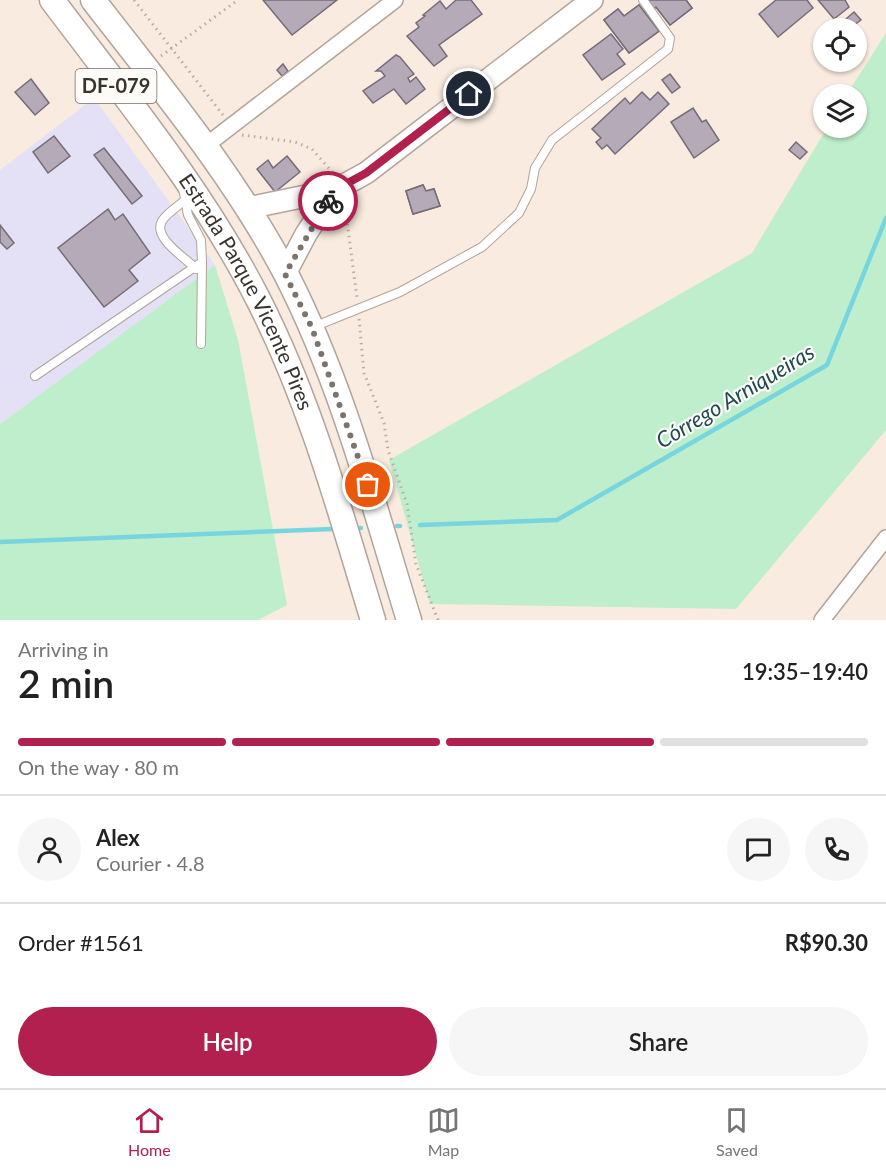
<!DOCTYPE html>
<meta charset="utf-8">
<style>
:root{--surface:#fff;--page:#f6f6f6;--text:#222;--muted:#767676;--line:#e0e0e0;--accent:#b1204f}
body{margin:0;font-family:Lato,sans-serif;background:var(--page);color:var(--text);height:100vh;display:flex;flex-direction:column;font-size:22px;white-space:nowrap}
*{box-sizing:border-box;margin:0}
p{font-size:20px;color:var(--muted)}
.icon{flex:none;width:33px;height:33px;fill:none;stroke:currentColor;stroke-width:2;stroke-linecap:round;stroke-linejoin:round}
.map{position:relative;height:620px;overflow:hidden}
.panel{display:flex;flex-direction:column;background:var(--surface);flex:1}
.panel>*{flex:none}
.controls{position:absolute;left:813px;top:18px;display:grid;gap:12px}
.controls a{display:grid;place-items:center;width:54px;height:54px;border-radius:50%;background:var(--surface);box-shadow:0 2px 4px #0004;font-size:30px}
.pin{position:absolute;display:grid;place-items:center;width:51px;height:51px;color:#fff;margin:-26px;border:3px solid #fff;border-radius:50%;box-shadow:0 2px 6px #0007}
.courier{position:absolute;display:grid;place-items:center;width:60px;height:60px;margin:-30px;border:4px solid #b1204f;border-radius:50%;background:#fff;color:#222;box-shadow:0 2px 8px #0007}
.headline em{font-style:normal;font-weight:600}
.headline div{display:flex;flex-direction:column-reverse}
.headline{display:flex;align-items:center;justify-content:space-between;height:102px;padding:0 18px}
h1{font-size:39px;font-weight:600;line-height:45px}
.bar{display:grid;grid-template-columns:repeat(4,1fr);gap:9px 6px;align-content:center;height:72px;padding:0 18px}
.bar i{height:8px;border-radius:4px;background:var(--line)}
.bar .current{background:var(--accent)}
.bar p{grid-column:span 4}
.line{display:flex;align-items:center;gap:15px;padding:0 18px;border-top:2px solid var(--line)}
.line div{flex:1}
.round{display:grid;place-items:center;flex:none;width:63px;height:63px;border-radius:32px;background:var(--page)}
.button{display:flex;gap:12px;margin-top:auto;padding:12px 18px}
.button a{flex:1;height:69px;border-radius:36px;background:var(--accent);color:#fff;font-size:24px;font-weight:600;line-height:69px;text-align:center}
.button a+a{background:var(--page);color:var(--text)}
.tab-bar{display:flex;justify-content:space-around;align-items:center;height:84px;border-top:2px solid var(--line);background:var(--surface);font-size:16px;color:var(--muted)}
.tab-bar a{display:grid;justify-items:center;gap:3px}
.tab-bar .current{color:var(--accent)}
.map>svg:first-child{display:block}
</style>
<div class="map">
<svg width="886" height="620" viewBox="0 0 886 620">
<rect width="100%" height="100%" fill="#f9ebdf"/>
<path fill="#e4e1f7" d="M94,98L215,265L0,424V170Z"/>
<g fill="#beeecb">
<path d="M886,33V430L736,609L430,604L389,460L752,253L827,128H856V94H847Z"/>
<path d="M215,265L238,340L287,605L258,620H0V424Z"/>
</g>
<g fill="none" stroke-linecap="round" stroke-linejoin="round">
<g stroke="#77d5df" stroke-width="4.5">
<path d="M420,525L557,520L827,365L886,218"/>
<path d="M397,526H400"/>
<path d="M359,528H361"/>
<path d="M0,542L332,529"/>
</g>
</g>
<g fill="#b5abb8" stroke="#766c78" stroke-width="1.5">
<path d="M263,0H337L292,35Z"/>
<path d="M456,0H471L482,14L439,45L447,56L434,66L407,36L419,27L416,23L425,16L423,15L440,1L446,9Z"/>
<path d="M643,0H686L692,8L670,25L656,7L651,11Z"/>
<path d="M643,0H686L692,8L670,25L656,7L651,11Z"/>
<path d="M776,0H807L813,8L778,37L759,14Z"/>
<path d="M818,0H845L849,7L834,19Z"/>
<path d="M639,5L659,31L629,53L604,20L618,9L624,16Z"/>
<path d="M639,5L659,31L629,53L604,20L618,9L624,16Z"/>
<path d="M854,12L861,20L850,28H842L839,25Z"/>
<path d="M611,34L623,49L617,54L625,64L602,80L583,55Z"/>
<path d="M396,55L400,57L414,74L408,78L410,82L416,77L425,89L406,104L394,89L373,103L363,91L385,76L381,71H376Z"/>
<path d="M283,64L288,71L282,76L277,70Z"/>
<path d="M670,74L680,87L672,93L662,80Z"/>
<path d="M31,79L49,103L35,115L15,92Z"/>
<path d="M642,92L650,100L658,92L669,104L615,154L607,145L602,149L596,142L601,138L592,129L625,98L630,104Z"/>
<path d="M693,108L702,122L706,120L719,140L694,158L671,122Z"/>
<path d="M54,136L70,156L48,173L33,152Z"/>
<path d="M796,142L807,152L800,159L789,150Z"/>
<path d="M104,148L142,196L132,204L94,155Z"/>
<path d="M287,156L300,172L275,192L257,169L268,160L273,168Z"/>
<path d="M423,185L426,191L434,189L440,206L413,214L406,191Z"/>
<path d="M423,185L426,191L434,189L440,206L413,214L406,191Z"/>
<path d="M108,209L115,220L123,214L150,253L129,270L138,281L104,307L58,248Z"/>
<path d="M0,225L14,243L7,249L0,242Z"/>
</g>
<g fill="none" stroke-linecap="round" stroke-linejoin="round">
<defs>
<g id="lane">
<path d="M184,201C177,207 167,213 162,221C152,238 186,258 196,269"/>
<path d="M313,327L400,292L482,247L519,213L531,189L535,168L552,140L668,49L670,38L643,0"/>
<path d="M201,344L202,262"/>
<path d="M35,376L202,262L201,240L188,215L183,188"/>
</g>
<g id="street">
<path d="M204,147L395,0"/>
<path d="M822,620L886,538"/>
</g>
<g id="secondary">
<path d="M248,208L335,190L366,173L592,0"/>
<path d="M285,274L306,234L335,190"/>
</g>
<g id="primary">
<path id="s1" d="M52,0C125,97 203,191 258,299C310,401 340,511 373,620"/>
<path d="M93,0C161,88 234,175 286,274C342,383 373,503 409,620"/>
</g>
</defs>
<use href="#lane" stroke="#b1a499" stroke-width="10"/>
<use href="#street" stroke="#b1a499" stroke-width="18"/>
<use href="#secondary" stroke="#b1a499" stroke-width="24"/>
<use href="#primary" stroke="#b1a499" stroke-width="27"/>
<g stroke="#b9aea4" stroke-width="3" stroke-dasharray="1.5 4.5" stroke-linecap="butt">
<path d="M134,0L223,115"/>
<path d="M161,56L238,0"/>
<path d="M242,135L295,142L312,149L333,173"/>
<path d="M345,206L357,298"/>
<path d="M359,319L364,373L384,423L388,450L407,504L416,564L438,620"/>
</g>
<use href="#lane" stroke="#fff" stroke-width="8"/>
<use href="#street" stroke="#fff" stroke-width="15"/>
<use href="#secondary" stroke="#fff" stroke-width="21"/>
<use href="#primary" stroke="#fff" stroke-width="24"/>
</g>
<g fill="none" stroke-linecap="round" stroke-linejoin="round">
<path stroke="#7c736c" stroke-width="6" stroke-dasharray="0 10.8" d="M328,201L285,274L312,328L368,485"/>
<path stroke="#b1204f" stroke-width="8" d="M328,201L335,190L366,173L469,94"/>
</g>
<g text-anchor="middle" stroke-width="4.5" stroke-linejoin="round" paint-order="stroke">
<rect fill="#fdfbf8" stroke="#736f6b" stroke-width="1.5" x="75.5" y="69" width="81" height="34" rx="4.5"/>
<g font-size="20" font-weight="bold" fill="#38332e">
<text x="116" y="93">DF-079</text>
</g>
<g font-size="21" fill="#38332e" stroke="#fdfbf8">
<text dy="7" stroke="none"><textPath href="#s1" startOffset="352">Estrada Parque Vicente Pires</textPath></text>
</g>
<g font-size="22" font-style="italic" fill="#1f4a4f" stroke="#fdfbf8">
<text transform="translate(735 396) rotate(-31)" y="8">Córrego Arniqueiras</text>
</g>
</g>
</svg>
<div class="controls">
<a><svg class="icon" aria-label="locate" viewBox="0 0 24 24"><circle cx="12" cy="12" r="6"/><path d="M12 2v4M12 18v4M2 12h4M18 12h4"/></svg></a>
<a><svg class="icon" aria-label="layers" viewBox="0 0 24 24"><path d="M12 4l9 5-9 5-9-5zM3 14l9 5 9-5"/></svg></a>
</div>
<div class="pin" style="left:368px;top:485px;background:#ea580c"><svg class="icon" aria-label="bag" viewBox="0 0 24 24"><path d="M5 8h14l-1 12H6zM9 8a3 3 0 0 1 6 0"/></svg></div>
<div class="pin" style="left:469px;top:94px;background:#1f2937"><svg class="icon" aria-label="home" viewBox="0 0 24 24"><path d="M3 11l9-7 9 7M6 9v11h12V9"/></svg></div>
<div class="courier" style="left:328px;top:201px"><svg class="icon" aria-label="bike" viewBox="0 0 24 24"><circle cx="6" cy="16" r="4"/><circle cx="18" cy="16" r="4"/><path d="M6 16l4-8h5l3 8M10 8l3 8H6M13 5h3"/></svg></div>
</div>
<section class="panel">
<div class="headline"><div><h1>2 min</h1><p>Arriving in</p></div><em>19:35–19:40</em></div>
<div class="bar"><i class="current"></i><i class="current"></i><i class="current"></i><i></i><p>On the way · 80 m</p></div>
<div class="line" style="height:108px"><a class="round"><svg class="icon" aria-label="person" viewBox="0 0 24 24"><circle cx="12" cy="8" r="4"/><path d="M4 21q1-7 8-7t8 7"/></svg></a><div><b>Alex</b><p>Courier · 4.8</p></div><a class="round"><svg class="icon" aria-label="chat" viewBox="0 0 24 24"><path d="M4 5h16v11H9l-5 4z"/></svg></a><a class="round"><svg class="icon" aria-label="phone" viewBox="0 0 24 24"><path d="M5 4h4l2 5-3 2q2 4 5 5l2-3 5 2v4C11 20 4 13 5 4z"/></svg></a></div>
<div class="line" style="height:78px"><div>Order #1561</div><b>R$90.30</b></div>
<div class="button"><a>Help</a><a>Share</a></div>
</section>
<nav class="tab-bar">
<a class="current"><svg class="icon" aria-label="home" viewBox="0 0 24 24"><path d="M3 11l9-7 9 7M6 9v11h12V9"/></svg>Home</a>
<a><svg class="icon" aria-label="map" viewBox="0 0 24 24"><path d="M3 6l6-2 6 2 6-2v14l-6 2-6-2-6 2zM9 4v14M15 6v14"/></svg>Map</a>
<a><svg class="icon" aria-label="saved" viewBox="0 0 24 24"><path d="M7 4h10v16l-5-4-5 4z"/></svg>Saved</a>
</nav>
